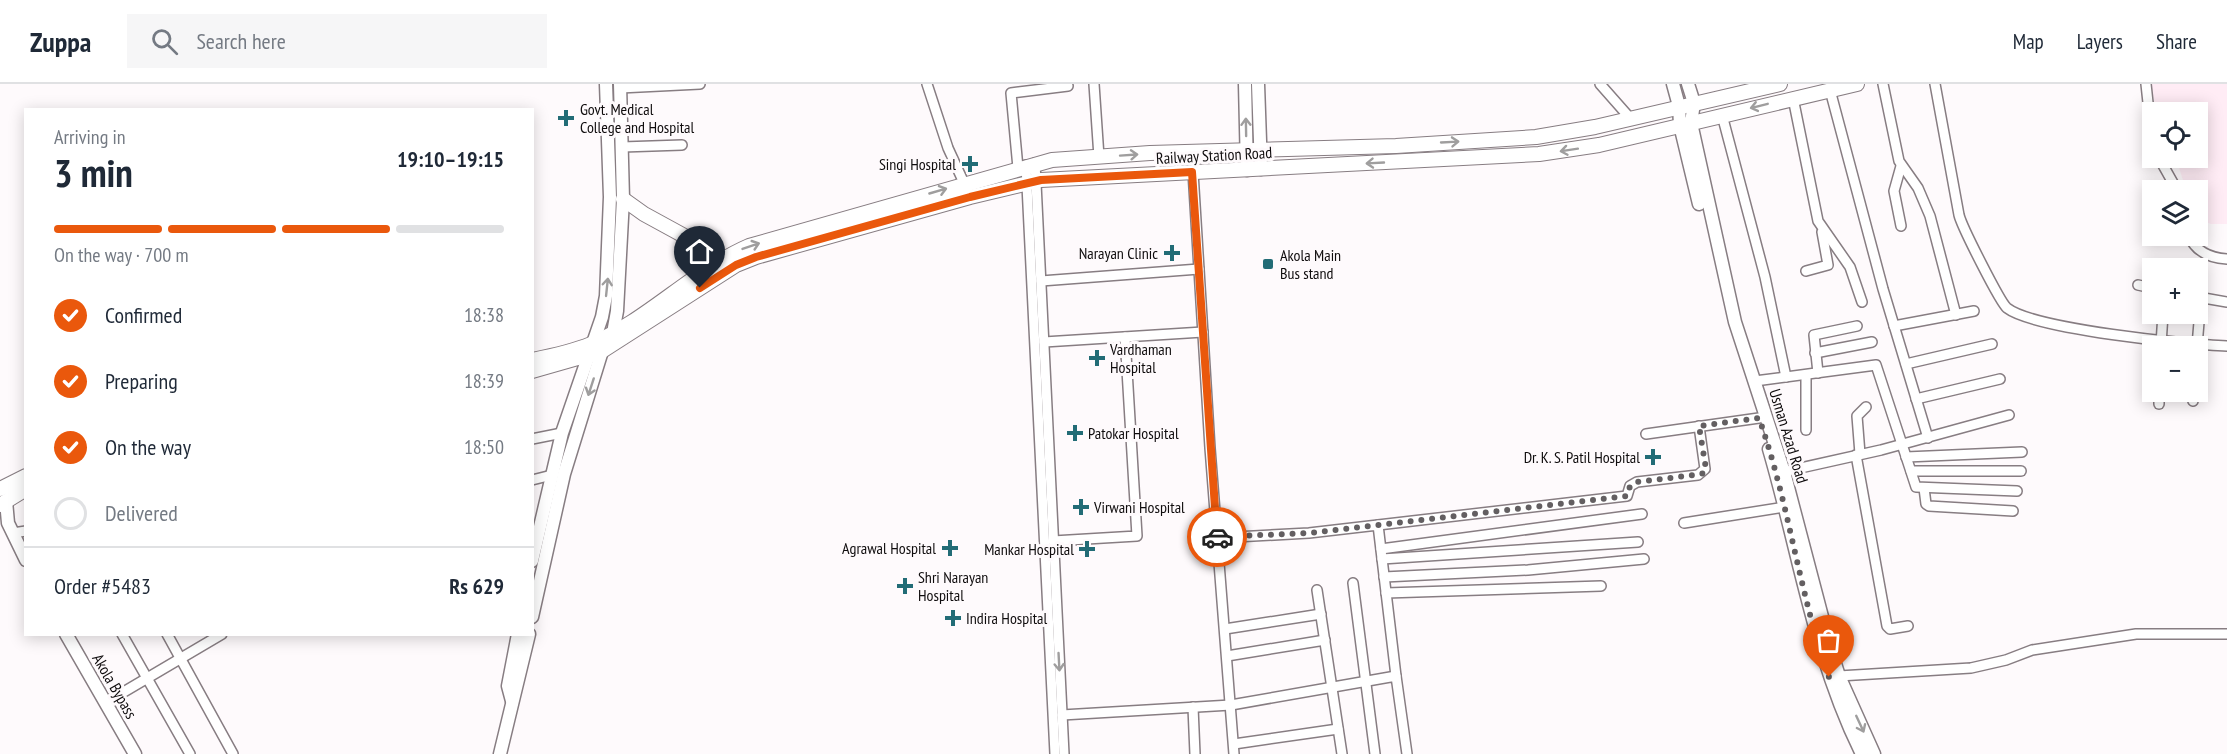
<!DOCTYPE html>
<meta charset="utf-8">
<style>
:root{--surface:#fff;--page:#f6f6f7;--text:#1f2937;--muted:#747a83;--line:#e0e1e3;--accent:#ea580c}
body{margin:0;font-family:"PT Sans Narrow",sans-serif;background:var(--page);color:var(--text);height:100vh;display:flex;flex-direction:column;font-size:22px;white-space:nowrap}
*{box-sizing:border-box;margin:0}
p{font-size:20px;color:var(--muted)}
.icon{flex:none;width:33px;height:33px;fill:none;stroke:currentColor;stroke-width:2;stroke-linecap:round;stroke-linejoin:round}
.map{position:relative;flex:1;overflow:hidden}
.panel{position:absolute;left:24px;top:24px;width:510px;height:528px;display:flex;flex-direction:column;background:var(--surface);border-radius:0px;box-shadow:0 3px 15px #0003}
.panel>*{flex:none}
.buttons{position:absolute;left:2142px;top:18px;display:grid;gap:12px}
.buttons a{display:grid;place-items:center;width:66px;height:66px;border-radius:0px;background:var(--surface);box-shadow:0 3px 15px #0003;font-size:30px}
.pin{position:absolute;display:grid;place-items:center;width:51px;height:51px;color:#fff;margin:-62px -26px;border-radius:50% 50% 50% 0;rotate:-45deg;box-shadow:0 0 6px #0007}
.pin .icon{rotate:45deg}
.courier{position:absolute;display:grid;place-items:center;width:60px;height:60px;margin:-30px;border:4px solid #ea580c;border-radius:50%;background:#fff;color:#222;box-shadow:0 2px 8px #0007}
.overview em{font-style:normal;font-weight:600}
.overview div{display:flex;flex-direction:column-reverse}
.overview{display:flex;align-items:center;justify-content:space-between;height:102px;padding:0 30px}
h1{font-size:39px;font-weight:600;line-height:45px}
.bar{display:grid;grid-template-columns:repeat(4,1fr);gap:9px 6px;align-content:center;height:72px;padding:0 30px}
.bar i{height:8px;border-radius:4px;background:var(--line)}
.bar .on{background:var(--accent)}
.bar p{grid-column:span 4}
.line{display:flex;align-items:center;gap:15px;padding:0 30px;border-top:2px solid var(--line)}
.line div{flex:1}
ol{padding:0 30px;list-style:none}
li{display:flex;align-items:center;gap:18px;height:66px}
li p{margin-inline-start:auto}
li .icon{padding:6px;border-radius:50%;background:var(--accent);color:#fff;stroke-width:4}
li:last-child{color:var(--muted)}
li i{width:33px;height:33px;border:3px solid var(--line);border-radius:50%}
header{display:flex;align-items:center;gap:36px;box-sizing:border-box;height:84px;padding:0 30px;background:var(--surface);border-bottom:2px solid var(--line)}
header strong{font-size:28px}
nav{display:flex;gap:33px;margin-inline-start:auto;font-size:21px}
.search{width:420px;height:54px;background:var(--page);display:flex;align-items:center;gap:15px;box-sizing:border-box;padding:0 21px;border-radius:0px;color:var(--muted);font-size:22px}
.map>svg:first-child{display:block}
</style>
<header>
<strong>Zuppa</strong>
<div class="search"><svg class="icon" aria-label="search" viewBox="0 0 24 24"><circle cx="10" cy="10" r="6"/><path d="M15 15l6 6"/></svg>Search here</div>
<nav><a>Map</a><a>Layers</a><a>Share</a></nav>
</header>
<div class="map">
<svg width="2227" height="670" viewBox="0 0 2227 670">
<rect width="100%" height="100%" fill="#fefafc"/>
<path fill="#ffecf5" d="M2150,0H2227V140H2211L2198,135V106H2186L2176,74H2198V28H2157Z"/>
<g fill="none" stroke-linecap="round" stroke-linejoin="round">
<defs>
<g id="minor">
<path d="M927,0L948,64L964,99"/>
<path d="M1094,0L1099,73"/>
<path d="M1600,0L1630,34"/>
<path d="M1883,0L1899,77L1918,104L1930,132L1956,231"/>
<path d="M1935,0L1959,131C1962,143 2000,218 2007,224C2034,245 2188,261 2227,262"/>
<path d="M2146,0L2152,56"/>
<path d="M620,4L700,0"/>
<path d="M1830,6L1883,205L1928,354"/>
<path d="M1793,14L1818,137L1850,183L1862,218"/>
<path d="M1722,31L1765,193L1786,293"/>
<path d="M622,63L682,61"/>
<path d="M2159,74L2177,106"/>
<path d="M1035,79L1064,670"/>
<path d="M1026,81L1055,670"/>
<path d="M1018,84L1011,9L1068,2"/>
<path d="M1193,88L1210,364L1234,670"/>
<path d="M1901,142L1894,107L1901,82"/>
<path d="M2189,152C2196,168 2210,174 2227,175"/>
<path d="M1806,187L1828,181L1822,148"/>
<path d="M1041,197L1199,185"/>
<path d="M2138,201L2152,204"/>
<path d="M2198,213L2227,218"/>
<path d="M1894,242L1974,227"/>
<path d="M1044,258L1203,248"/>
<path d="M2161,260L2163,230"/>
<path d="M2197,262L2201,214"/>
<path d="M1815,269L1872,258"/>
<path d="M1906,280L1992,260"/>
<path d="M1818,289L1814,251L1857,242"/>
<path d="M1755,297L1876,281L1916,403L2017,407"/>
<path d="M1916,315L2000,295"/>
<path d="M2193,317L2194,308"/>
<path d="M2159,320V308"/>
<path d="M1806,346V291"/>
<path d="M1646,350L1759,334"/>
<path d="M532,355L562,349"/>
<path d="M1860,370L1857,332L1866,323"/>
<path d="M1856,371L1887,542L1890,545L1908,542"/>
<path d="M1906,373L2022,368"/>
<path d="M1911,387H2021"/>
<path d="M1778,389L1881,366L2009,331"/>
<path d="M532,396L552,391"/>
<path d="M1924,404L1926,420L1929,422L2013,427"/>
<path d="M1684,439L1791,422"/>
<path d="M1378,441L1627,412L1630,402L1637,398L1698,391L1705,385L1699,342"/>
<path d="M13,449L26,447"/>
<path d="M1217,454L1309,449L1378,441L1396,592"/>
<path d="M1053,457L1137,452L1125,253"/>
<path d="M1381,465L1642,430"/>
<path d="M1382,475L1638,458"/>
<path d="M1384,493L1528,486L1644,475"/>
<path d="M1353,499L1375,670"/>
<path d="M1317,506L1342,670"/>
<path d="M1386,509L1601,502"/>
<path d="M1225,545L1321,530"/>
<path d="M122,550L190,670"/>
<path d="M167,550L233,670"/>
<path d="M1227,572L1325,556"/>
<path d="M1839,592L1971,584L2006,576L2032,566L2136,550H2227"/>
<path d="M105,619L222,550"/>
<path d="M1193,623L1195,670"/>
<path d="M1062,631L1231,621L1396,592L1407,670"/>
<path d="M1234,660L1338,645"/>
</g>
<g id="major">
<path d="M1245,0L1247,86"/>
<path d="M1258,0L1261,85"/>
<path d="M1673,0L1679,22L1680,41L1699,120"/>
<path d="M1688,0L1694,19L1691,39L1735,238L1784,388L1831,567L1839,592L1874,670"/>
<path d="M1769,365C1799,467 1814,574 1862,670"/>
<path d="M6,417L8,439L26,476"/>
<path d="M532,477L562,349L602,233L606,212L610,113L606,0"/>
<path d="M532,533L564,390L602,267L613,249L617,227L623,115L620,0"/>
<path d="M66,550L135,670"/>
<path d="M512,617L508,602L518,550"/>
<path d="M500,670L529,550"/>
</g>
<g id="highway">
<path d="M623,115L644,130L730,177"/>
<path d="M532,276C552,272 572,268 591,260C648,236 692,187 749,162L1052,76L1150,69L1396,62L1536,53L1595,43L1780,0"/>
<path d="M532,287L602,267L736,181L756,173L970,113L1041,96L1539,70L1599,61L1857,0"/>
<path d="M0,405L26,392"/>
<path d="M0,421L26,405"/>
</g>
</defs>
<use href="#minor" stroke="#877d82" stroke-width="12"/>
<use href="#major" stroke="#877d82" stroke-width="15"/>
<use href="#highway" stroke="#877d82" stroke-width="16"/>
<use href="#minor" stroke="#fff" stroke-width="9"/>
<use href="#major" stroke="#fff" stroke-width="12"/>
<use href="#highway" stroke="#fff" stroke-width="14"/>
</g>
<defs><path id="oneway-shaft" d="M-6 0H5M1.5-3L5.5 0L1.5 3" fill="none" stroke-width="1.6" stroke-linecap="round" stroke-linejoin="round" transform="scale(1.5)"/></defs>
<g stroke="#9f9e9e">
<use href="#oneway-shaft" transform="translate(1759 22) rotate(166)"/>
<use href="#oneway-shaft" transform="translate(1246 43) rotate(-91)"/>
<use href="#oneway-shaft" transform="translate(1450 58) rotate(-3)"/>
<use href="#oneway-shaft" transform="translate(1569 66) rotate(171)"/>
<use href="#oneway-shaft" transform="translate(1129 71) rotate(-4)"/>
<use href="#oneway-shaft" transform="translate(1375 79) rotate(177)"/>
<use href="#oneway-shaft" transform="translate(938 107) rotate(-16)"/>
<use href="#oneway-shaft" transform="translate(751 162) rotate(-19)"/>
<use href="#oneway-shaft" transform="translate(607 203) rotate(-84)"/>
<use href="#oneway-shaft" transform="translate(591 303) rotate(108)"/>
<use href="#oneway-shaft" transform="translate(1059 578) rotate(87)"/>
<use href="#oneway-shaft" transform="translate(1860 640) rotate(65)"/>
</g>
<g fill="none" stroke-linecap="round" stroke-linejoin="round">
<path stroke="#635f61" stroke-width="6" stroke-dasharray="0 10.8" d="M1217,453L1309,449L1627,412L1630,402L1637,398L1702,390L1706,385L1699,342L1759,334C1789,419 1799,509 1829,593"/>
<path stroke="#ea580c" stroke-width="8" d="M700,204L736,181L756,173L970,113L1041,96L1192,88L1217,453"/>
</g>
<g fill="#226c76" stroke="#fefafc" stroke-width="2">
<path d="M563 25h6v6h6v6h-6v6h-6v-6h-6v-6h6z"/>
<path d="M967 71h6v6h6v6h-6v6h-6v-6h-6v-6h6z"/>
<path d="M1169 160h6v6h6v6h-6v6h-6v-6h-6v-6h6z"/>
<rect x="1262" y="174" width="12" height="12" rx="3"/>
<path d="M1094 265h6v6h6v6h-6v6h-6v-6h-6v-6h6z"/>
<path d="M1072 340h6v6h6v6h-6v6h-6v-6h-6v-6h6z"/>
<path d="M1650 364h6v6h6v6h-6v6h-6v-6h-6v-6h6z"/>
<path d="M1078 414h6v6h6v6h-6v6h-6v-6h-6v-6h6z"/>
<path d="M947 455h6v6h6v6h-6v6h-6v-6h-6v-6h6z"/>
<path d="M1084 456h6v6h6v6h-6v6h-6v-6h-6v-6h6z"/>
<path d="M902 493h6v6h6v6h-6v6h-6v-6h-6v-6h6z"/>
<path d="M950 525h6v6h6v6h-6v6h-6v-6h-6v-6h6z"/>
</g>
<g text-anchor="middle" stroke-width="6" stroke-linejoin="round" paint-order="stroke">
<g font-size="16" fill="#0f0c0d" stroke="#fefafc" text-anchor="start">
<text x="580" y="31">Govt. Medical<tspan x="580" dy="18">College and Hospital</tspan></text>
<text x="956" y="86" text-anchor="end">Singi Hospital</text>
<text x="1158" y="175" text-anchor="end">Narayan Clinic</text>
<text x="1280" y="177">Akola Main<tspan x="1280" dy="18">Bus stand</tspan></text>
<text x="1110" y="271">Vardhaman<tspan x="1110" dy="18">Hospital</tspan></text>
<text x="1088" y="355">Patokar Hospital</text>
<text x="1640" y="379" text-anchor="end">Dr. K. S. Patil Hospital</text>
<text x="1094" y="429">Virwani Hospital</text>
<text x="936" y="470" text-anchor="end">Agrawal Hospital</text>
<text x="1074" y="471" text-anchor="end">Mankar Hospital</text>
<text x="918" y="499">Shri Narayan<tspan x="918" dy="18">Hospital</tspan></text>
<text x="966" y="540">Indira Hospital</text>
</g>
<g font-size="16" fill="#0f0c0d" stroke="#fefafc">
<text transform="translate(1214 71) rotate(-3)" y="6">Railway Station Road</text>
<text transform="translate(1789 352) rotate(73)" y="6">Usman Azad Road</text>
<text transform="translate(115 602) rotate(60)" y="6">Akola Bypass</text>
</g>
</g>
</svg>
<div class="buttons">
<a><svg class="icon" aria-label="locate" viewBox="0 0 24 24"><circle cx="12" cy="12" r="6"/><path d="M12 2v4M12 18v4M2 12h4M18 12h4"/></svg></a>
<a><svg class="icon" aria-label="layers" viewBox="0 0 24 24"><path d="M12 4l9 5-9 5-9-5zM3 14l9 5 9-5"/></svg></a>
<a>+</a>
<a>−</a>
</div>
<div class="pin" style="left:1829px;top:593px;background:#ea580c"><svg class="icon" aria-label="bag" viewBox="0 0 24 24"><path d="M5 8h14l-1 12H6zM9 8a3 3 0 0 1 6 0"/></svg></div>
<div class="pin" style="left:700px;top:204px;background:#1f2937"><svg class="icon" aria-label="home" viewBox="0 0 24 24"><path d="M3 11l9-7 9 7M6 9v11h12V9"/></svg></div>
<div class="courier" style="left:1217px;top:453px"><svg class="icon" aria-label="car" viewBox="0 0 24 24"><path d="M5 17H2v-5l4-1 3-4h7l3 4 3 1v5h-3M9 17h6M6 11h13"/><circle cx="7" cy="17" r="2"/><circle cx="17" cy="17" r="2"/></svg></div>
<section class="panel">
<div class="overview"><div><h1>3 min</h1><p>Arriving in</p></div><em>19:10–19:15</em></div>
<div class="bar"><i class="on"></i><i class="on"></i><i class="on"></i><i></i><p>On the way · 700 m</p></div>
<ol>
<li><svg class="icon" aria-label="check" viewBox="0 0 24 24"><path d="M5 12l5 5 9-10"/></svg>Confirmed<p>18:38</p></li>
<li><svg class="icon" aria-label="check" viewBox="0 0 24 24"><path d="M5 12l5 5 9-10"/></svg>Preparing<p>18:39</p></li>
<li><svg class="icon" aria-label="check" viewBox="0 0 24 24"><path d="M5 12l5 5 9-10"/></svg>On the way<p>18:50</p></li>
<li><i></i>Delivered</li>
</ol>
<div class="line" style="height:78px"><div>Order #5483</div><b>Rs 629</b></div>
</section>
</div>
